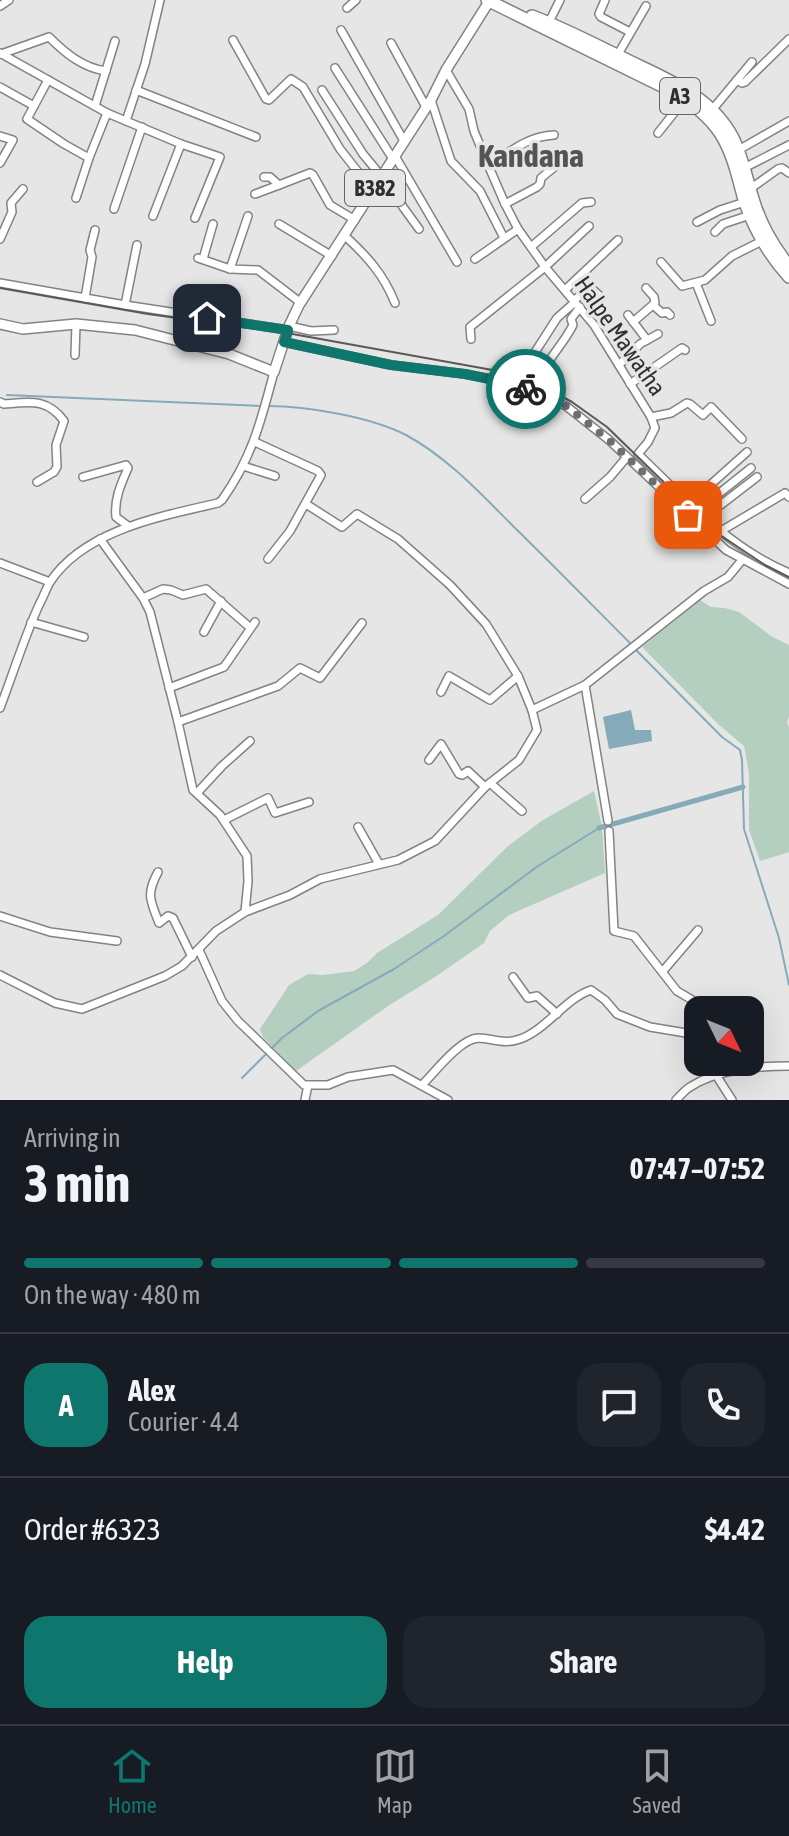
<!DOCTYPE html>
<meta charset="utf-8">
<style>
:root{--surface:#171b24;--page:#20242c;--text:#f1f3f6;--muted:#9ea1a6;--line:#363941;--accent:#0f766e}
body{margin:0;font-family:"Asap Condensed",sans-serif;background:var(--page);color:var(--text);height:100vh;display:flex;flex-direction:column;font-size:30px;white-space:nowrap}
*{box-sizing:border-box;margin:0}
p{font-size:26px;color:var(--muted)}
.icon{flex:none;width:44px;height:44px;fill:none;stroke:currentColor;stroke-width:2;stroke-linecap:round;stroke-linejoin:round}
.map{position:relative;height:1100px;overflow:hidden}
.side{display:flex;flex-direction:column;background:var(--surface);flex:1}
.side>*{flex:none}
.needle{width:52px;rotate:133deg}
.tools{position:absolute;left:684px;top:996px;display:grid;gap:16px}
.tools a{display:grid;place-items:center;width:80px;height:80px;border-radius:16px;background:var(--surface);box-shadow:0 8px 32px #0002;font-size:40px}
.pin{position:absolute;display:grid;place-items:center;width:68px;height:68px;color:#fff;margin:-34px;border-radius:16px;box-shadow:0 4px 12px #0006}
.courier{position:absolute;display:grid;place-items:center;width:80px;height:80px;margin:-40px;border:6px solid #0f766e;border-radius:50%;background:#fff;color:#222;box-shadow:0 2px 10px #0007}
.summary em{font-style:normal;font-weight:700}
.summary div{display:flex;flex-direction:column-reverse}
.summary{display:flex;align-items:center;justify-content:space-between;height:136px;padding:0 24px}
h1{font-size:52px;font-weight:700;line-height:60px}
.bar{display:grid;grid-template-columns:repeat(4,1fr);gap:12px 8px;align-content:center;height:96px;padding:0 24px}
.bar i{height:10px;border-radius:6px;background:var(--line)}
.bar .active{background:var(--accent)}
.bar p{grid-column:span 4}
.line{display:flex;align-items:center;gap:20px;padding:0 24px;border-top:2px solid var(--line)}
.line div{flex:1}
.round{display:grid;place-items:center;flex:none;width:84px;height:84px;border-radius:24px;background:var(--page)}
.primary-button{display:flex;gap:16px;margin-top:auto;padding:16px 24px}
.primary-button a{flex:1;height:92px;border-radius:24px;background:var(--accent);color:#fff;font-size:32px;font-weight:700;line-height:92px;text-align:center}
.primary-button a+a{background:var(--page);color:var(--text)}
.dock{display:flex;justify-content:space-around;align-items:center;height:112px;border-top:2px solid var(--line);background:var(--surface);font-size:22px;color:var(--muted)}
.dock a{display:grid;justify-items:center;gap:4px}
.dock .active{color:var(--accent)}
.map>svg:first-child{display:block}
</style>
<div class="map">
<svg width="789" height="1100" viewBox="0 0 789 1100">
<rect width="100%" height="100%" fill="#e6e6e7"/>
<g fill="#b4cebf">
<path d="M700,600L711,607L725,608L739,612L771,636L789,645V716L787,723L789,727V852L760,861L749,830V773L744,746L718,724L642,647Z"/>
<path d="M594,791L602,827L605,873L509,915L490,931L484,943L435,977L388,1006L296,1071L263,1037L260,1029L289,985L308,974L323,975L354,971L367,963L377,953L438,915L508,846L543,820Z"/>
</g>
<path fill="#85abb9" d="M631,710L635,730H651L652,741L609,749L603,717Z"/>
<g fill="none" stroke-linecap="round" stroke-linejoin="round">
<g stroke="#85abb9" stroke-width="2">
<path d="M7,395L262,406"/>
<path d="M268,406C307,406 371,417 406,435C447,457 481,494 513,526C553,565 592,605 631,644"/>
<path d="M635,649L722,737L740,750L742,760L744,829L779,938L789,985"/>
<path d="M242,1078L282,1038L318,1011L394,969L444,936L538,866L599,828"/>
</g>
<path stroke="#85abb9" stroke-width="5" d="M599,828L743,787"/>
<defs>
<g id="minor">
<path d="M605,0L599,14L601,17L630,32"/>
<path d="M0,6L9,0"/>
<path d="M347,8L356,0"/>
<path d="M549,22L560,0"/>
<path d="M341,30L404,141"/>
<path d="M233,40L266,99L269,100L291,79L303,87L340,149L373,191"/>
<path d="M391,43L426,107"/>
<path d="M0,53L107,113L181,144L153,216"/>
<path d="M1,54L49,37C65,53 83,68 106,71"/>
<path d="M617,56L646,6"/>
<path d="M335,68L393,159"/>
<path d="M446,70L469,109L474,131L486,160L505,204L518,229L545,267L594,325L651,417L655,428L648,442L638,454C684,498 729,548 789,573"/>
<path d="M48,80L27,119L64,144L89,158L107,113"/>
<path d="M737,80L742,83L745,82L789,39"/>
<path d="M0,87L34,106"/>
<path d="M136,90L256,137"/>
<path d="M322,90L363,154L382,177"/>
<path d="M431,100L451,161L480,191L504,238"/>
<path d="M95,106L115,41"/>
<path d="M712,110L752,62"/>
<path d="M126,121L145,64L160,0"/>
<path d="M658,133L685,99"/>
<path d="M0,136L13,140L0,163"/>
<path d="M181,144L220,157L195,218"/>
<path d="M735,152L789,121"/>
<path d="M395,156L457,262"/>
<path d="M488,166C510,152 528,136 554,135"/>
<path d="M744,168L789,145"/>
<path d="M384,173L403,207L419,229"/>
<path d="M264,177H270L279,185L310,173L313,175L330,205L355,220"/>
<path d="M750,189L778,169L782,168L789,173"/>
<path d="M255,194L279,185"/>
<path d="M76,198L89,158"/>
<path d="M505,204L537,187L540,184L541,178L558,164"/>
<path d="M114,209L142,127"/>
<path d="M248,216L230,269L258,270L301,303"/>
<path d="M697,222L720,210L745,202"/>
<path d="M279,224L332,256"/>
<path d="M715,232L723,224L750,215"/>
<path d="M345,236C367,256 384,275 395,303"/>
<path d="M0,239L12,212L11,203L23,189"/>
<path d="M531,247L582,203L591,202"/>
<path d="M198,258L230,269"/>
<path d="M203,259L213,224"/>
<path d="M475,259L518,229"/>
<path d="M661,262L682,286L705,280L732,256L762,241"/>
<path d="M0,283L125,305L288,330"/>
<path d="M696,283L711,321"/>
<path d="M565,290L618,240"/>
<path d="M85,298L92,257L90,250L95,230"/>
<path d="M574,300L591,288L601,297"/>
<path d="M125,305L137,245"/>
<path d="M653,305L662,313L667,312L670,315"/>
<path d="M628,315L647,340"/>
<path d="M633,322L655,303L654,297L646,288"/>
<path d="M289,326L311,331L334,330"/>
<path d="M471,339L470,327L545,267L589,226"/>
<path d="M284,342L391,365L465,374L514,384L566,406L609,440L726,550L789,584"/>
<path d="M75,355L76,324"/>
<path d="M530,360L557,318L575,302"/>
<path d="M619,365L640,344L658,334"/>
<path d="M542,373C551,355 564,343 573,325L571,319L580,307"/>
<path d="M630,384L682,348L685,350"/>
<path d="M0,402L4,404C30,402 47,398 64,421L56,445L57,467L54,472L37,482"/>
<path d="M651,417L671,413L687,403L690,404L703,415L711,407L742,439"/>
<path d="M255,442L318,471L321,475L290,531L268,559"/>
<path d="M243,466L275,476"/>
<path d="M83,477L126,465L128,468C121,484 114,499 116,517L128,526"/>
<path d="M585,499L610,477L626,458"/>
<path d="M690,503L747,452"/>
<path d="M306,504L342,527L357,514L398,539L450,585L486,624L518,676L532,710"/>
<path d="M697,511L751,468"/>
<path d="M705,517L757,477"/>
<path d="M721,531L785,493L789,497"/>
<path d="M100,539L143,598L150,612L178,722L193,790L220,815L247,856L248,881L245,912"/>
<path d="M0,563L50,582"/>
<path d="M143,598L163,589L171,590L183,595L206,589L247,625"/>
<path d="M31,622L84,637"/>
<path d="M204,632L221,601"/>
<path d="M169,688L224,667L255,622"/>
<path d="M441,692L449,676L490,700L518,676"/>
<path d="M0,708C13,674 24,638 39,605C43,598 46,589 50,582C84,530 162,516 218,503L222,500C252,458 261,421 274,372"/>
<path d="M178,722L278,686L300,668L320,678L362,623"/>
<path d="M429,760L441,744L459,774L462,775L468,771L485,787"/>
<path d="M490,783L522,811"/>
<path d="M197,793L222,766L250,741"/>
<path d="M224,820L268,798L275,813L309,802"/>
<path d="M608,821L585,685L704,591L728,577L742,560"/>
<path d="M358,827L379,864"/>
<path d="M609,831L614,931L634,936L677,991L699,1004L703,1010"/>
<path d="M158,872C146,894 150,900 159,923L168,916L173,918L192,957"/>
<path d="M0,916L50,932L117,941"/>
<path d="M199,950L222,1001L238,1021L267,1049"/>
<path d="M663,971L698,930"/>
<path d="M0,975L55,1003L82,1009L165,976L182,966L216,931L245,912L290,895L320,879L398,860L435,841L485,787L519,760L537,730L532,710L585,685"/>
<path d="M513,977L528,998L537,996L557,1014"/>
<path d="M270,1052L304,1085H328L348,1077L393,1070L448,1100"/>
<path d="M713,1062L716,1075L732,1100"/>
<path d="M422,1085C435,1072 460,1039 478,1038C492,1038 504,1045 520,1039C546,1030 566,998 591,990L605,1000L617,1014L650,1027L698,1035"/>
<path d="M305,1100L308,1085"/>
<path d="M676,1100C680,1096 685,1090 690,1087C718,1069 756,1066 789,1066"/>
</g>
<path id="major" d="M0,324L23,329L76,324L135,330L229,354L274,372L289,326L299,305L431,100L446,70L490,0"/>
<g id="highway">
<path d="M487,0L674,92C692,103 708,115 720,133C734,155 738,179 745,203C755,231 769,255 789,277"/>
<path d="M532,16C563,28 592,43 621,57C663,78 710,94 733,138C743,158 747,181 754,202C761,225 774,247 789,266"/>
</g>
</defs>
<use href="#minor" stroke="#838384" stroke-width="10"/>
<use href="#major" stroke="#838384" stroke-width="12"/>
<use href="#highway" stroke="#838384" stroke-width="14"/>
<use href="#minor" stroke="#fff" stroke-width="7"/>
<use href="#major" stroke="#fff" stroke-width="9"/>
<use href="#highway" stroke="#fff" stroke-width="11"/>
<path stroke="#595959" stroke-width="2" d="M0,288L148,314L287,333L498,371L537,383L572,402L607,427L714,531L765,565L789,577"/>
</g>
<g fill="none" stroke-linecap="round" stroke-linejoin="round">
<path stroke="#6f6f6f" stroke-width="8" stroke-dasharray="0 14.4" d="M526,389L566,406L609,440L688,515"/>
<path stroke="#0f766e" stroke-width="10" d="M207,318L288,330L284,342L391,365L465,374L514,384L526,389"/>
</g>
<g text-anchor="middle" stroke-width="7" stroke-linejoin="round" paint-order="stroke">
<g fill="#e6e6e7" stroke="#666" stroke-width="2">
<rect x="660" y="78" width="40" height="36" rx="6"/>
<rect x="345" y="170" width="60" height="36" rx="6"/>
</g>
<g font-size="22" font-weight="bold" fill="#2f2f2f">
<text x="680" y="104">A3</text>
<text x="375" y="196">B382</text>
</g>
<g font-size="24" fill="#2f2f2f" stroke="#e6e6e7">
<text transform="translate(620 336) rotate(55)" y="8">Halpe Mawatha</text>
</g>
<g font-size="32" font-weight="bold" fill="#545455" stroke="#e6e6e7">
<text x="531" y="167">Kandana</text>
</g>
</g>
</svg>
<div class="tools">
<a><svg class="needle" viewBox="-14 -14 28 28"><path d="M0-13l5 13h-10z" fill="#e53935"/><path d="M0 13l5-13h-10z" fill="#9ea1a6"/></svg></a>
</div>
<div class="pin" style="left:688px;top:515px;background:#ea580c"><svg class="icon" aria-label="bag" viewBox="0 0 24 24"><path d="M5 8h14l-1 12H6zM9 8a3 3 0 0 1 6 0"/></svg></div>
<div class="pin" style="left:207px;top:318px;background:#1f2937"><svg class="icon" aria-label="home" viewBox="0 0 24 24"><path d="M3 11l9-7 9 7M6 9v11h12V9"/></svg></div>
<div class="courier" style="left:526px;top:389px"><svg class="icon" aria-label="bike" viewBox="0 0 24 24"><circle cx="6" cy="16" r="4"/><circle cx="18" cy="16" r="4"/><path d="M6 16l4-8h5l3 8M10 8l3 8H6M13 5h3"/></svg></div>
</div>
<section class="side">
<div class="summary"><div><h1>3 min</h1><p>Arriving in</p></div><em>07:47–07:52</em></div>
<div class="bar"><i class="active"></i><i class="active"></i><i class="active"></i><i></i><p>On the way · 480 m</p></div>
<div class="line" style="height:144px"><b class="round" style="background:var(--accent);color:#fff">A</b><div><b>Alex</b><p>Courier · 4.4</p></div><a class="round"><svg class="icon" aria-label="chat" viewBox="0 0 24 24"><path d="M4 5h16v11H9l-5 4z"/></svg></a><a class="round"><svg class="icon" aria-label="phone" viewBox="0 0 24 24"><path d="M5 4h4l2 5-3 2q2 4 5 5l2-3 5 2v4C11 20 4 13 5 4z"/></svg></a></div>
<div class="line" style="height:104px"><div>Order #6323</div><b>$4.42</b></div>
<div class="primary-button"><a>Help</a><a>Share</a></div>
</section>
<nav class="dock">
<a class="active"><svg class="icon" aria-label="home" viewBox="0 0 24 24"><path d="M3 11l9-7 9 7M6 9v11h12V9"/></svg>Home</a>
<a><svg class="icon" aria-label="map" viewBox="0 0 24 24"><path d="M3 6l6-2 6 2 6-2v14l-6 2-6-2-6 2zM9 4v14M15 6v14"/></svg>Map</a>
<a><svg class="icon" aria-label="saved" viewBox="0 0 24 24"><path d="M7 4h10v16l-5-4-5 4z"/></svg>Saved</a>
</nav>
